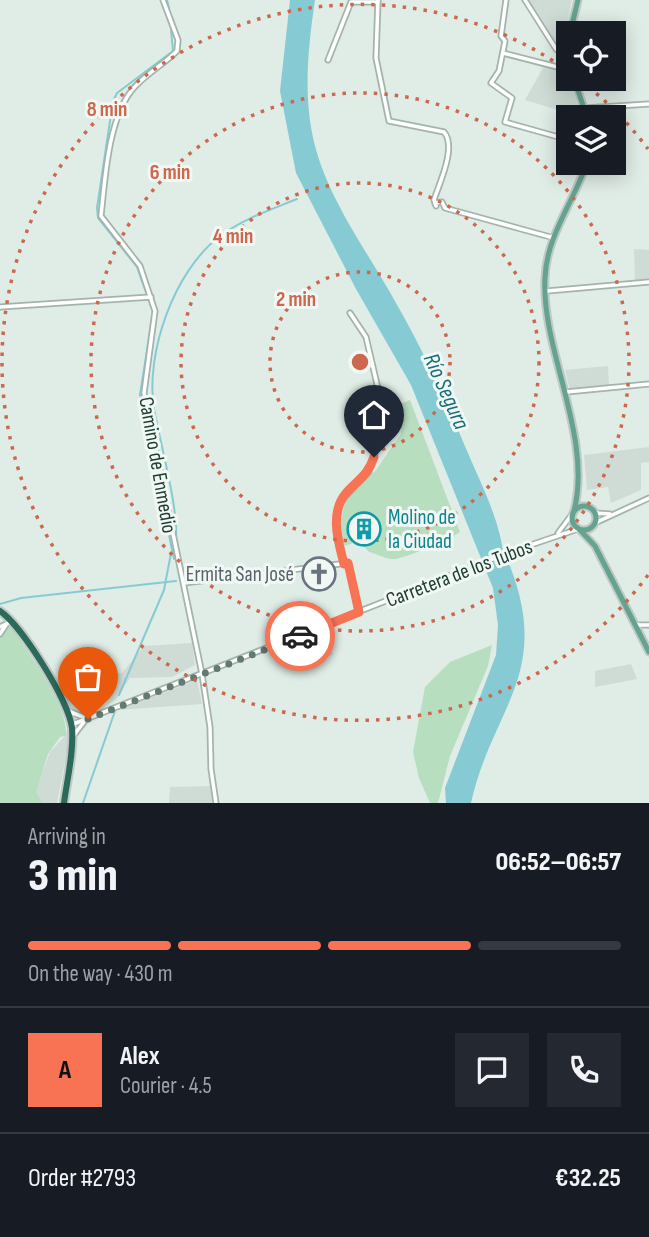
<!DOCTYPE html>
<meta charset="utf-8">
<style>
:root{--surface:#171b24;--page:#242831;--text:#f1f3f6;--muted:#9ea1a6;--line:#363941;--accent:#f77353}
body{margin:0;font-family:"Sofia Sans Condensed",sans-serif;background:var(--page);color:var(--text);height:100vh;display:flex;flex-direction:column;font-size:26px;white-space:nowrap}
*{box-sizing:border-box;margin:0}
p{font-size:23px;color:var(--muted)}
.icon{flex:none;width:38px;height:38px;fill:none;stroke:currentColor;stroke-width:2;stroke-linecap:round;stroke-linejoin:round}
.map{position:relative;height:803px;overflow:hidden}
.panel{display:flex;flex-direction:column;background:var(--surface);flex:1}
.panel>*{flex:none}
.buttons{position:absolute;left:556px;top:21px;display:grid;gap:14px}
.buttons a{display:grid;place-items:center;width:70px;height:70px;border-radius:0px;background:var(--surface);box-shadow:0 4px 18px #0003;font-size:35px}
.pin{position:absolute;display:grid;place-items:center;width:60px;height:60px;color:#fff;margin:-72px -30px;border-radius:50% 50% 50% 0;rotate:-45deg;box-shadow:0 0 7px #0007}
.pin .icon{rotate:45deg}
.courier{position:absolute;display:grid;place-items:center;width:70px;height:70px;margin:-35px;border:5px solid #f77353;border-radius:50%;background:#fff;color:#222;box-shadow:0 2px 9px #0007}
.headline em{font-style:normal;font-weight:800}
.headline div{display:flex;flex-direction:column-reverse}
.headline{display:flex;align-items:center;justify-content:space-between;height:119px;padding:0 28px}
h1{font-size:46px;font-weight:800;line-height:52px}
.bar{display:grid;grid-template-columns:repeat(4,1fr);gap:10px 7px;align-content:center;height:84px;padding:0 28px}
.bar i{height:9px;border-radius:5px;background:var(--line)}
.bar .current{background:var(--accent)}
.bar p{grid-column:span 4}
.line{display:flex;align-items:center;gap:18px;padding:0 28px;border-top:2px solid var(--line)}
.line div{flex:1}
.round{display:grid;place-items:center;flex:none;width:74px;height:74px;border-radius:0px;background:var(--page)}
.map>svg:first-child{display:block}
</style>
<div class="map">
<svg width="649" height="803" viewBox="0 0 649 803">
<rect width="100%" height="100%" fill="#e0ece6"/>
<g fill="#cedcd5">
<path d="M526,0H572L563,42L557,46Z"/>
<path d="M544,66L566,72L582,117L525,100Z"/>
<path d="M634,249L649,250V280L635,281Z"/>
<path d="M608,366L609,387L570,390L565,370Z"/>
<path d="M649,447V462L641,463V490L611,503L608,487L587,490L584,455Z"/>
<path d="M327,629L333,655L310,659L302,638Z"/>
<path d="M192,643L195,665L172,677L130,678L116,699L78,728L67,751L57,803H39L34,795L50,752L66,735L71,709L58,680L122,673L144,646Z"/>
<path d="M631,664L637,679L595,687V671Z"/>
<path d="M197,680L202,704L118,710Z"/>
<path d="M211,786L212,803H169L170,787Z"/>
</g>
<g fill="#b8dec0">
<path d="M410,400L460,532C453,538 401,561 391,559C384,558 377,554 369,552L360,541L341,547L340,527L345,501L376,470L401,434L398,405Z"/>
<path d="M9,624C26,650 69,705 66,736L60,737L48,754L36,792L42,803H0V630Z"/>
<path d="M492,645L488,666L450,756L438,803H430L419,778L413,752L425,687L450,662Z"/>
</g>
<path fill="#86cbd3" d="M290,0H315C308,47 303,96 314,142C328,200 368,252 396,303C423,350 446,400 467,451C482,486 501,522 504,560L510,566C552,675 492,708 471,803H446L445,788L496,655L498,625L493,588L411,385L356,289L296,173L280,91Z"/>
<g fill="none" stroke-linecap="round" stroke-linejoin="round">
<g stroke="#86cbd3" stroke-width="2">
<path d="M167,0L169,8"/>
<path d="M147,295L137,267L98,218L97,208L113,101L117,93L173,51L171,30"/>
<path d="M149,300L153,312L140,395L174,559"/>
<path d="M176,536C178,507 160,442 154,409C145,353 174,271 220,236C243,219 270,210 297,199"/>
<path d="M0,604L21,598L176,581"/>
<path d="M119,695L164,590L171,553"/>
<path d="M83,803L115,711"/>
</g>
<defs>
<g id="minor">
<path d="M163,0L178,40L177,51C163,65 144,75 132,90C108,120 105,179 101,216L140,266L155,311L144,393L202,674L210,727L211,769L216,803"/>
<path d="M378,0L376,58L389,121L444,132C457,147 439,184 434,200L436,206"/>
<path d="M506,0L501,36L505,41L499,71L491,83L512,98L505,122L569,140"/>
<path d="M525,0L556,49L568,57"/>
<path d="M503,53L569,70"/>
<path d="M328,60L351,2H378"/>
<path d="M585,108L649,104"/>
<path d="M435,203L442,202L445,208L554,238"/>
<path d="M547,291L649,282"/>
<path d="M0,307L151,297"/>
<path d="M566,392L649,384"/>
<path d="M595,513L610,514"/>
<path d="M595,523L649,498"/>
<path d="M558,533L573,513"/>
<path d="M344,564L336,527L339,503L369,472L383,429L379,393L366,337L350,313"/>
<path d="M184,583L348,563L359,611"/>
<path d="M635,625H649"/>
<path d="M0,627L10,622"/>
<path d="M0,634L6,625"/>
<path d="M68,711L86,718"/>
<path d="M71,725L510,552L578,529"/>
<path d="M74,735L84,722"/>
</g>
<g id="major">
<path d="M570,33L578,0"/>
<path d="M569,39V61"/>
<path d="M574,79L587,117"/>
<circle cx="584" cy="518" r="12"/>
<path d="M574,511C593,436 541,350 545,278C546,237 574,201 587,163"/>
<path d="M580,530L595,546L649,652"/>
</g>
<path id="highway" d="M0,611C22,626 69,701 72,728C74,752 67,780 64,803"/>
</defs>
<use href="#minor" stroke="#a3b4ad" stroke-width="7"/>
<use href="#major" stroke="#c1c9c6" stroke-width="9"/>
<use href="#highway" stroke="#c1c9c6" stroke-width="10"/>
<use href="#minor" stroke="#fff" stroke-width="3.5"/>
<use href="#major" stroke="#63a38f" stroke-width="5"/>
<use href="#highway" stroke="#2b6a5a" stroke-width="6"/>
</g>
<g fill="none" stroke-linecap="round" stroke-linejoin="round">
<path stroke="#637a72" stroke-width="7" stroke-dasharray="0 12.6" d="M88,719L300,636"/>
<path stroke="#f77353" stroke-width="9" d="M300,636L359,612L348,563L344,564C338,541 329,512 347,492C359,479 368,475 374,457"/>
</g>
<g fill="none" stroke="#cc684d" stroke-width="3.5" stroke-dasharray="3.5 7">
<circle cx="360" cy="362" r="90"/>
<circle cx="360" cy="362" r="179"/>
<circle cx="360" cy="362" r="269"/>
<path d="M648 575A358 358 0 1 1 568 71M580 80A358 358 0 0 1 648 149"/>
</g>
<defs>
<symbol id="building-ring" viewBox="-11 -11 22 22"><circle r="9.5" fill="#f1f8f4" stroke="#0f9aa8" stroke-width="1.5"/><path d="M-4-6H4V6H1V3H-1V6H-4ZM-2.5-4.3h1.7v1.8h-1.7ZM.8-4.3h1.7v1.8H.8ZM-2.5-1h1.7V.8h-1.7ZM.8-1h1.7V.8H.8Z" fill="#0f9aa8"/></symbol>
<symbol id="church-ring" viewBox="-11 -11 22 22"><circle r="9.5" fill="#f1f8f4" stroke="#6b7280" stroke-width="1.5"/><path d="M-1.2-6h2.4v3.5h3.3v2.4h-3.3V6h-2.4V-.1h-3.3v-2.4h3.3Z" fill="#6b7280"/></symbol>
</defs>
<g fill-rule="evenodd">
<use href="#building-ring" x="345" y="510" width="38" height="38"/>
<use href="#church-ring" x="300" y="555" width="38" height="38"/>
</g>
<g text-anchor="middle" stroke-width="6" stroke-linejoin="round" paint-order="stroke">
<g font-size="21" fill="#203d34" stroke="#f1f8f4">
<text transform="translate(158 465) rotate(80)" y="7">Camino de Enmedio</text>
<text transform="translate(459 573) rotate(-21)" y="7">Carretera de los Tubos</text>
</g>
<g font-size="21" fill="#0d838f" stroke="#f1f8f4" text-anchor="start">
<text x="388" y="524">Molino de<tspan x="388" dy="24">la Ciudad</tspan></text>
</g>
<g font-size="21" fill="#5b616d" stroke="#f1f8f4" text-anchor="end">
<text x="294" y="581">Ermita San José</text>
</g>
<g font-size="23" font-style="italic" fill="#186f7b" stroke="#f1f8f4">
<text transform="translate(447 391) rotate(66)" y="8">Río Segura</text>
</g>
</g>
<circle cx="360" cy="362" r="10" fill="#cc684d" stroke="#f1f8f4" stroke-width="3.5"/>
<g font-size="21" text-anchor="middle" font-weight="bold" fill="#cc684d" stroke="#f1f8f4" stroke-width="6" stroke-linejoin="round" paint-order="stroke">
<text x="107" y="116">8 min</text>
<text x="170" y="179">6 min</text>
<text x="233" y="243">4 min</text>
<text x="296" y="306">2 min</text>
</g>
</svg>
<div class="buttons">
<a><svg class="icon" aria-label="locate" viewBox="0 0 24 24"><circle cx="12" cy="12" r="6"/><path d="M12 2v4M12 18v4M2 12h4M18 12h4"/></svg></a>
<a><svg class="icon" aria-label="layers" viewBox="0 0 24 24"><path d="M12 4l9 5-9 5-9-5zM3 14l9 5 9-5"/></svg></a>
</div>
<div class="pin" style="left:88px;top:719px;background:#ea580c"><svg class="icon" aria-label="bag" viewBox="0 0 24 24"><path d="M5 8h14l-1 12H6zM9 8a3 3 0 0 1 6 0"/></svg></div>
<div class="pin" style="left:374px;top:457px;background:#1f2937"><svg class="icon" aria-label="home" viewBox="0 0 24 24"><path d="M3 11l9-7 9 7M6 9v11h12V9"/></svg></div>
<div class="courier" style="left:300px;top:636px"><svg class="icon" aria-label="car" viewBox="0 0 24 24"><path d="M5 17H2v-5l4-1 3-4h7l3 4 3 1v5h-3M9 17h6M6 11h13"/><circle cx="7" cy="17" r="2"/><circle cx="17" cy="17" r="2"/></svg></div>
</div>
<section class="panel">
<div class="headline"><div><h1>3 min</h1><p>Arriving in</p></div><em>06:52–06:57</em></div>
<div class="bar"><i class="current"></i><i class="current"></i><i class="current"></i><i></i><p>On the way · 430 m</p></div>
<div class="line" style="height:126px"><b class="round" style="background:var(--accent);color:#111">A</b><div><b>Alex</b><p>Courier · 4.5</p></div><a class="round"><svg class="icon" aria-label="chat" viewBox="0 0 24 24"><path d="M4 5h16v11H9l-5 4z"/></svg></a><a class="round"><svg class="icon" aria-label="phone" viewBox="0 0 24 24"><path d="M5 4h4l2 5-3 2q2 4 5 5l2-3 5 2v4C11 20 4 13 5 4z"/></svg></a></div>
<div class="line" style="height:91px"><div>Order #2793</div><b>€32.25</b></div>
</section>
